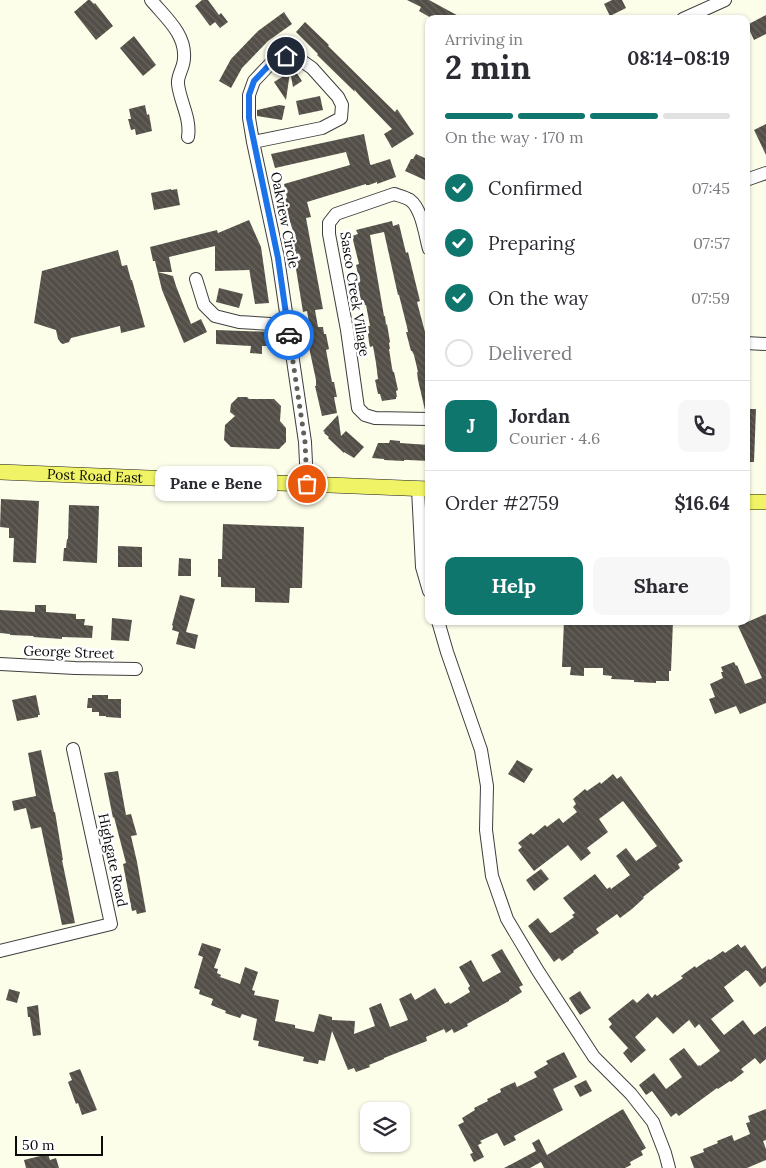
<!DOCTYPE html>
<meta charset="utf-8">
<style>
:root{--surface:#fff;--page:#f7f7f7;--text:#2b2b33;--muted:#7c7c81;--line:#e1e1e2;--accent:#0f766e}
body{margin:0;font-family:Lora,serif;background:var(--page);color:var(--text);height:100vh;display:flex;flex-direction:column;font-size:19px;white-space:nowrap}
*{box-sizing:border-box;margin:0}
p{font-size:16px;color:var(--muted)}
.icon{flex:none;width:28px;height:28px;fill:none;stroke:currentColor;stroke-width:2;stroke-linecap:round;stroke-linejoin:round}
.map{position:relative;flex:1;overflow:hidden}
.side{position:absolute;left:425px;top:15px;width:325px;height:610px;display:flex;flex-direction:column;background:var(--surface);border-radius:10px;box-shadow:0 1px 4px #0004}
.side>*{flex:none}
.buttons{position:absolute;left:360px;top:1102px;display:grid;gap:10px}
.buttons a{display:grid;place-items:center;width:50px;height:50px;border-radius:10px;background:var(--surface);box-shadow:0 1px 4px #0004;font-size:25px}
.scale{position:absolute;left:15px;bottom:12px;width:88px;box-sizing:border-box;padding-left:5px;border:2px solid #0b0b0b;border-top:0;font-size:14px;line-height:18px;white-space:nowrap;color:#0b0b0b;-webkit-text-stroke:4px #fff;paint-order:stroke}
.pin{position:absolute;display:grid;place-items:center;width:42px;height:42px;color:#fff;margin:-21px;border:2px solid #fff;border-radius:50%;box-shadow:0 1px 5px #0007}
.courier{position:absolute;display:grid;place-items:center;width:50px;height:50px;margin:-25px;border:4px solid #1a73e8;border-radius:50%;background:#fff;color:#222;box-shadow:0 1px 6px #0007}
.bubble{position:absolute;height:35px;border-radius:10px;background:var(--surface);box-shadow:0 1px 4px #0004;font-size:16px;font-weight:800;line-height:35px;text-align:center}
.headline em{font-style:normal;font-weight:800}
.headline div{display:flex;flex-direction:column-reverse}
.headline{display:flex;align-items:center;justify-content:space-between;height:85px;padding:0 20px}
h1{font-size:32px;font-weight:800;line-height:38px}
.bar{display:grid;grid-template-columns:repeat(4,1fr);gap:8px 5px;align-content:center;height:60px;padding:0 20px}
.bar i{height:6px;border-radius:4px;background:var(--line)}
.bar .on{background:var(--accent)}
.bar p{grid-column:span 4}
.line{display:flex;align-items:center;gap:12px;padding:0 20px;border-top:1px solid var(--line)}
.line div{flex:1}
.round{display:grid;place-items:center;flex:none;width:52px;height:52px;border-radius:10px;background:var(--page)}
ol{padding:0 20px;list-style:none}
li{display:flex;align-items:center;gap:15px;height:55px}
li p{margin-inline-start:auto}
li .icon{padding:5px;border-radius:50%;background:var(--accent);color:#fff;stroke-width:4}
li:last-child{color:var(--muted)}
li i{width:28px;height:28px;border:2px solid var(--line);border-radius:50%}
.primary-button{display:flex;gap:10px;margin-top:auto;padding:10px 20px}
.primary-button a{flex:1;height:58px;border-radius:10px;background:var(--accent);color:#fff;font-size:20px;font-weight:800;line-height:58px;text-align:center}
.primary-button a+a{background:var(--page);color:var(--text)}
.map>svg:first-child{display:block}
</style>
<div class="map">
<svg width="766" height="1168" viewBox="0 0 766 1168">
<defs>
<pattern id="building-back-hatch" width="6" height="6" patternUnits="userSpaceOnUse" patternTransform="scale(1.25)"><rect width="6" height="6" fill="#534f48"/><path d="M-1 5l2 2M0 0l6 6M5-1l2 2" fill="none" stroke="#67645e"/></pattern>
</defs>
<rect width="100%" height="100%" fill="#fdfeea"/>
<g fill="url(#building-back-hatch)">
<path d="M88,0H90L94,4L95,3L113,26L96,40L74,12Z"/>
<path d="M202,0H208L219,15L221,13L228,22L220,28L215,22L210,26L195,6Z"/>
<path d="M407,0H429L464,19H433L419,11L421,7Z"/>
<path d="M612,0H622L626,8L610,16L604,4Z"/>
<path d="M284,12L292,24L268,41L242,68L231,88L219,81L231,59L258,31Z"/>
<path d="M766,15V34L754,40L747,25Z"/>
<path d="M305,22L329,45L328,46L395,112L397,109L414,134L392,148L384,134L392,129L359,95L354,89L355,92L317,55L318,54L296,32Z"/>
<path d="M134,36L156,65L143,76L120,48Z"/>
<path d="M289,65L292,66L302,81L293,87Z"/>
<path d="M290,72L286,100L274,82Z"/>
<path d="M320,96L323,110L299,115L296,101Z"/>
<path d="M145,105L147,115L149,114L152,131L136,135L135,129L131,130L128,119H131L129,109Z"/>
<path d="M279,105L285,106L282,120L257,116V110Z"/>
<path d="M766,124V155L754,130Z"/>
<path d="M364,134L370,164L371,165L390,159L396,177L377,184V182L369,185H366V184L307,202L311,217L306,218L323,309L315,310L318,327H323L324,334H326L329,349L326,350L332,382H334L337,397H334L337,413L322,416L315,386H316V380L307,338H308L307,332L310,329L307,311L303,312L290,232L293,231L286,209L288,208L285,199L287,198L284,184L350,165L346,152L275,168L271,154Z"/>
<path d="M416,154L429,160V173L425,180L405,171L411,159H413Z"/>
<path d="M171,189V190L177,189L180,205L154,210L151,193Z"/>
<path d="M249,220L261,247L269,303L255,304L249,268V270L215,271V246L169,257L172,272H158L173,276L176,286L191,324L201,319L207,332L184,343L162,290L155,261H153L150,247L217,230L218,233Z"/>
<path d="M392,221L393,226L399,224L406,253L408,252L420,301L417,302L425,332H427L429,340V341L427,342L429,350V359H427L429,365V409L425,410L418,380L417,372H418L414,355L412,351H411L406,332H408L407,327L399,295H398L384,232L370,235L384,316H385L386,325L387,324L390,342L389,343L390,349H389L392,368L393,372H394L398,390L396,391L397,397H396V399L382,401L380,394H378L375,380L378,379L376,363L373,346L370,347L369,342L367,326H370L366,305L362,306L357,280L359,279L356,265L359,264L352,236L358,234L356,230Z"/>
<path d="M118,250L122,266L127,265L131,280H132L145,327L121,333L120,326L71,338L69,342L63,344L61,343L58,339L56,330L34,323L42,271Z"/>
<path d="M219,288L243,294L239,308L216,302Z"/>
<path d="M216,330L274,332V346H262V354L250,353L251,346L216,344Z"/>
<path d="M238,397H247L249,399H274L281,406L280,421L286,428V442L279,449L231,447L224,440L225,425L235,416L230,412L231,404Z"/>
<path d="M746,409H756L754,462H746Z"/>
<path d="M338,415L341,436L346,431L364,447L354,458L344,452V453L328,438L329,437L324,433L325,432L323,431Z"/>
<path d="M390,440L400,441V443L429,445V461L408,460H404V461L384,460V459L372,458L378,443H389Z"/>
<path d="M1,499L39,501L36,563L13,562L14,538H9V528L0,527Z"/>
<path d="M69,505L99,506L97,563L63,561L64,548H66L67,539H68Z"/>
<path d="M223,524L304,527L302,588H290L289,603L255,602V588L221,587V577H218V559H222Z"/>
<path d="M118,546L142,547V567H118Z"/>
<path d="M179,558L191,559V576H178Z"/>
<path d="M180,595L195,599L186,632L198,635L195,649L176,644L179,632L172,630L173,626L172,625Z"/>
<path d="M35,605H46V612L76,614V619H85L84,625L93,626L92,638L62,637V639L33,637L34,636L10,635V634L0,633V610L35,612Z"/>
<path d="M766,614V703L740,714L736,706L715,714L709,699L715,697L710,684L723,678L721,672H723L721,667L734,662L736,666L737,665L745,684L762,678L738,626Z"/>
<path d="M112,618L132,620L129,641L111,640Z"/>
<path d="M564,621H673L671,671H669V681H656V683L634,682V680L611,679L612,676L603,675V668H584V676L570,675L571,667H562Z"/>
<path d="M36,695L40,715H38V717L17,721L12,700Z"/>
<path d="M92,695H108V699H121V718L106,717V716H99V712H92V708H87L88,698H92Z"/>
<path d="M41,750L54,812H55L63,860H62L75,923L62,925L41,827L31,829L26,808L14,811L12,801L36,796L28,753Z"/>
<path d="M517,760L533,769L524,783L508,774Z"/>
<path d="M118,771L126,815L131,814L137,835L131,836L137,862L146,912L137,914L136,910L132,911L131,906L123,864L126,863L114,817L113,818L104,773Z"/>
<path d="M613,774L617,779L621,776L683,861L678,864L680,868L643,897L644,898L632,909L620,918L617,914L596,929L599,933L573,951L574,952L562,961L559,958L554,962L528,926L538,918L550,933L553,932L574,917L572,915L575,913L563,898L595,874L607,889L610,887L611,889L630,875L616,856L626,848L636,861L657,846L623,801L599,819L608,832L587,848L591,853L581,861L568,845L534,871L518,850L522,847L518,843L531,833L533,835L545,825L547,827L559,818L563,823L577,812L573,807L576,804L573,799L585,789L587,791L600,782L601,784Z"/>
<path d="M541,869L549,879L534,891L526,880Z"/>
<path d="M202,943L221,949L214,968L218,969L217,973L221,975L220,977L240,984L245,967L258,972L252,990L255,991L254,995L279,1000L275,1021L295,1025V1028L314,1032L319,1014L332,1017V1020L355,1021L354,1034L375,1026L369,1008L381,1003L390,1027L408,1020L399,999L411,993L415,1000L435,988L445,1004L449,1002L450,1004L470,992L468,988L470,986L459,967L471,960L483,982L501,972L491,955L502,949L523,985L519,987L522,992L509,1000V1001L467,1024L468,1026L454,1033L452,1029L446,1033L444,1029L426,1037L427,1041L384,1058V1059L369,1065L370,1067L356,1072L354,1068L348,1070L332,1031L325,1061L319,1060L318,1064L303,1061L304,1057L258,1046L259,1041L253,1040L257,1019L242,1014L240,1018L225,1013L226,1011L211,1005L213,999L199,994L200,990L194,988L203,957L198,955Z"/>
<path d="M738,944L741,948L745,945L762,969L766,966V982L760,987L748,971H747L746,970L724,987L734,1001L711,1019L724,1035L743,1020L754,1035L766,1026V1059L760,1064L755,1058L741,1069L744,1072L731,1082L730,1081L718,1089L717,1088L679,1116L676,1113L671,1117L652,1091L646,1095L639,1085L654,1073L666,1089L682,1077L669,1059L684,1048L698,1066L699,1065L700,1066L720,1051L699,1024L695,1028L689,1020L673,1034L657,1017L635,1037L646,1050L631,1063L623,1053L628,1048L609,1027L612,1024L608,1019L633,999L637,1003L648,993L652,998L655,994L657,996L683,978L681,976L695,966L696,968L709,959L710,960L723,951L725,953Z"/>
<path d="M9,989L20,992L17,1003L6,1000Z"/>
<path d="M580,991L591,1008L580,1015L569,998Z"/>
<path d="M38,1005L41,1035L33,1036L30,1017H28L27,1007Z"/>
<path d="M564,1052L577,1077L553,1089L563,1110L514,1136L516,1140L504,1146L497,1133L480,1141L482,1143L478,1145L484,1157L474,1162L470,1154L473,1153L458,1125L464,1122L462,1118L475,1110L474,1108L488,1101L487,1099L501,1092L500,1089L515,1082L517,1087L537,1077L534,1072L548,1064L546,1061Z"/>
<path d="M80,1069L97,1110L82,1115L78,1103L76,1104L68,1082L72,1080L69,1073Z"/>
<path d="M586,1080L592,1091L580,1097L574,1086Z"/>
<path d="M623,1109L646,1148L641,1151L643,1155L630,1162L631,1165L625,1168H544L541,1162L530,1168H504L536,1151L532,1143L539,1139L547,1155Z"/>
<path d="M766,1109V1140L763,1141L766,1149V1160L747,1168H694L690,1157L704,1152L703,1149L718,1143L717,1141L732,1135L734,1141L750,1134L746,1123L750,1122L748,1116Z"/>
<path d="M48,1154L50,1160L56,1158L59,1168H26L24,1160Z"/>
</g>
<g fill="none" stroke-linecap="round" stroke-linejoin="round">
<defs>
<g id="minor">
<path d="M151,0C165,17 186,34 184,58C184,68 177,75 178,84C180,102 191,118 188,137"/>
<path d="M683,19L725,0"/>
<path d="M253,142L249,118V95L254,81L272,62L287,56L299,59L312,68L338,97L342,105L341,118L322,128L253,142L278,258L305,442L307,484"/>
<path d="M746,180L766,173"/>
<path d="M429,249C425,235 422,209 410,200C405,197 400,196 394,194L336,214L329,223V234L347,330L358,408L365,415L375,418L429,419"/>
<path d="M196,279L204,305L215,316L239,322L288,325"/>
<path d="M746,343L766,344"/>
<path d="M418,489L422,567L429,591"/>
<path d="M438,621L447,652L481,750L487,786L486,830L492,876L507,919L538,971L594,1057L631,1094L653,1122L665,1153L669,1168"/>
<path d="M0,664L75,668L136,669"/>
<path d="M0,951L111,924L73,749"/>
</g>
<g id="major">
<path id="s1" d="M0,472L429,489"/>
<path d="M746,502H766"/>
</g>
</defs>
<use href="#minor" stroke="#3e3e3e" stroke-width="14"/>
<use href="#major" stroke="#1c1c1c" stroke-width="16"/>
<use href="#minor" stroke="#fff" stroke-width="12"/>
<use href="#major" stroke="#eff365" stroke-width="15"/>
</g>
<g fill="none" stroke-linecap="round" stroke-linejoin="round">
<path stroke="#606059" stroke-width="5" stroke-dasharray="0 9" d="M289,335L305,442L307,484"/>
<path stroke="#1a73e8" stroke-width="6" d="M286,56L272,62L254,81L249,95V118L278,258L289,335"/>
</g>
<g text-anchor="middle" stroke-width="5" stroke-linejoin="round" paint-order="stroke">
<g font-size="14" fill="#0b0b0b" stroke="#fff">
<text transform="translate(285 220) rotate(79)" y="5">Oakview Circle</text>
<text transform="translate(355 294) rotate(81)" y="5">Sasco Creek Village</text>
<text dy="5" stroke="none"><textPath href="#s1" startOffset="95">Post Road East</textPath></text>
<text transform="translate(69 652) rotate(2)" y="5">George Street</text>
<text transform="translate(113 860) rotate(78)" y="5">Highgate Road</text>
</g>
</g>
</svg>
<div class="buttons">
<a><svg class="icon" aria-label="layers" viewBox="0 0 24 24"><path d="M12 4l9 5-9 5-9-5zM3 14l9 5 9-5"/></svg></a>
</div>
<div class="scale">50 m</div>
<div class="pin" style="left:307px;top:484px;background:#ea580c"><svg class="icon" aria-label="bag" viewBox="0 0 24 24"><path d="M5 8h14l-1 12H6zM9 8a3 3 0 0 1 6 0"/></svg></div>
<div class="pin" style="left:286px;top:56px;background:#1f2937"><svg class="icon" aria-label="home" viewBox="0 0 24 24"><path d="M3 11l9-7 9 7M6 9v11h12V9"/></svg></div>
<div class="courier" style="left:289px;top:335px"><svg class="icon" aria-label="car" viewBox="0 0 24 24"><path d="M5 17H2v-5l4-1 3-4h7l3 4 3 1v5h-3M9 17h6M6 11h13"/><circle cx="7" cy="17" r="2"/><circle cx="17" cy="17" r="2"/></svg></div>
<div class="bubble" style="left:155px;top:466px;width:122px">Pane e Bene</div>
<section class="side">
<div class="headline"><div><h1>2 min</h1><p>Arriving in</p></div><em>08:14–08:19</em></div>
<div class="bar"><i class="on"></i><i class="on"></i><i class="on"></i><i></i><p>On the way · 170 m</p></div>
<ol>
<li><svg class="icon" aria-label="check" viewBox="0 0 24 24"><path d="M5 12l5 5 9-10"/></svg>Confirmed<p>07:45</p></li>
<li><svg class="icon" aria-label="check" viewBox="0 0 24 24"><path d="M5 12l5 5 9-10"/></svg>Preparing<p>07:57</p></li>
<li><svg class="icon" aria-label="check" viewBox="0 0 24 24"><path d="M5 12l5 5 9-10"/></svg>On the way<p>07:59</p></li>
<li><i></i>Delivered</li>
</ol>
<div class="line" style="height:90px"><b class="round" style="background:var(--accent);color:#fff">J</b><div><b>Jordan</b><p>Courier · 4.6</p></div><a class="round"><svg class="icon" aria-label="phone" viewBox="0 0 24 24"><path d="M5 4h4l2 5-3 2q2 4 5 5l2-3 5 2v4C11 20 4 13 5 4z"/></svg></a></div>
<div class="line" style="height:65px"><div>Order #2759</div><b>$16.64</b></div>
<div class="primary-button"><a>Help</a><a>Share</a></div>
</section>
</div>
